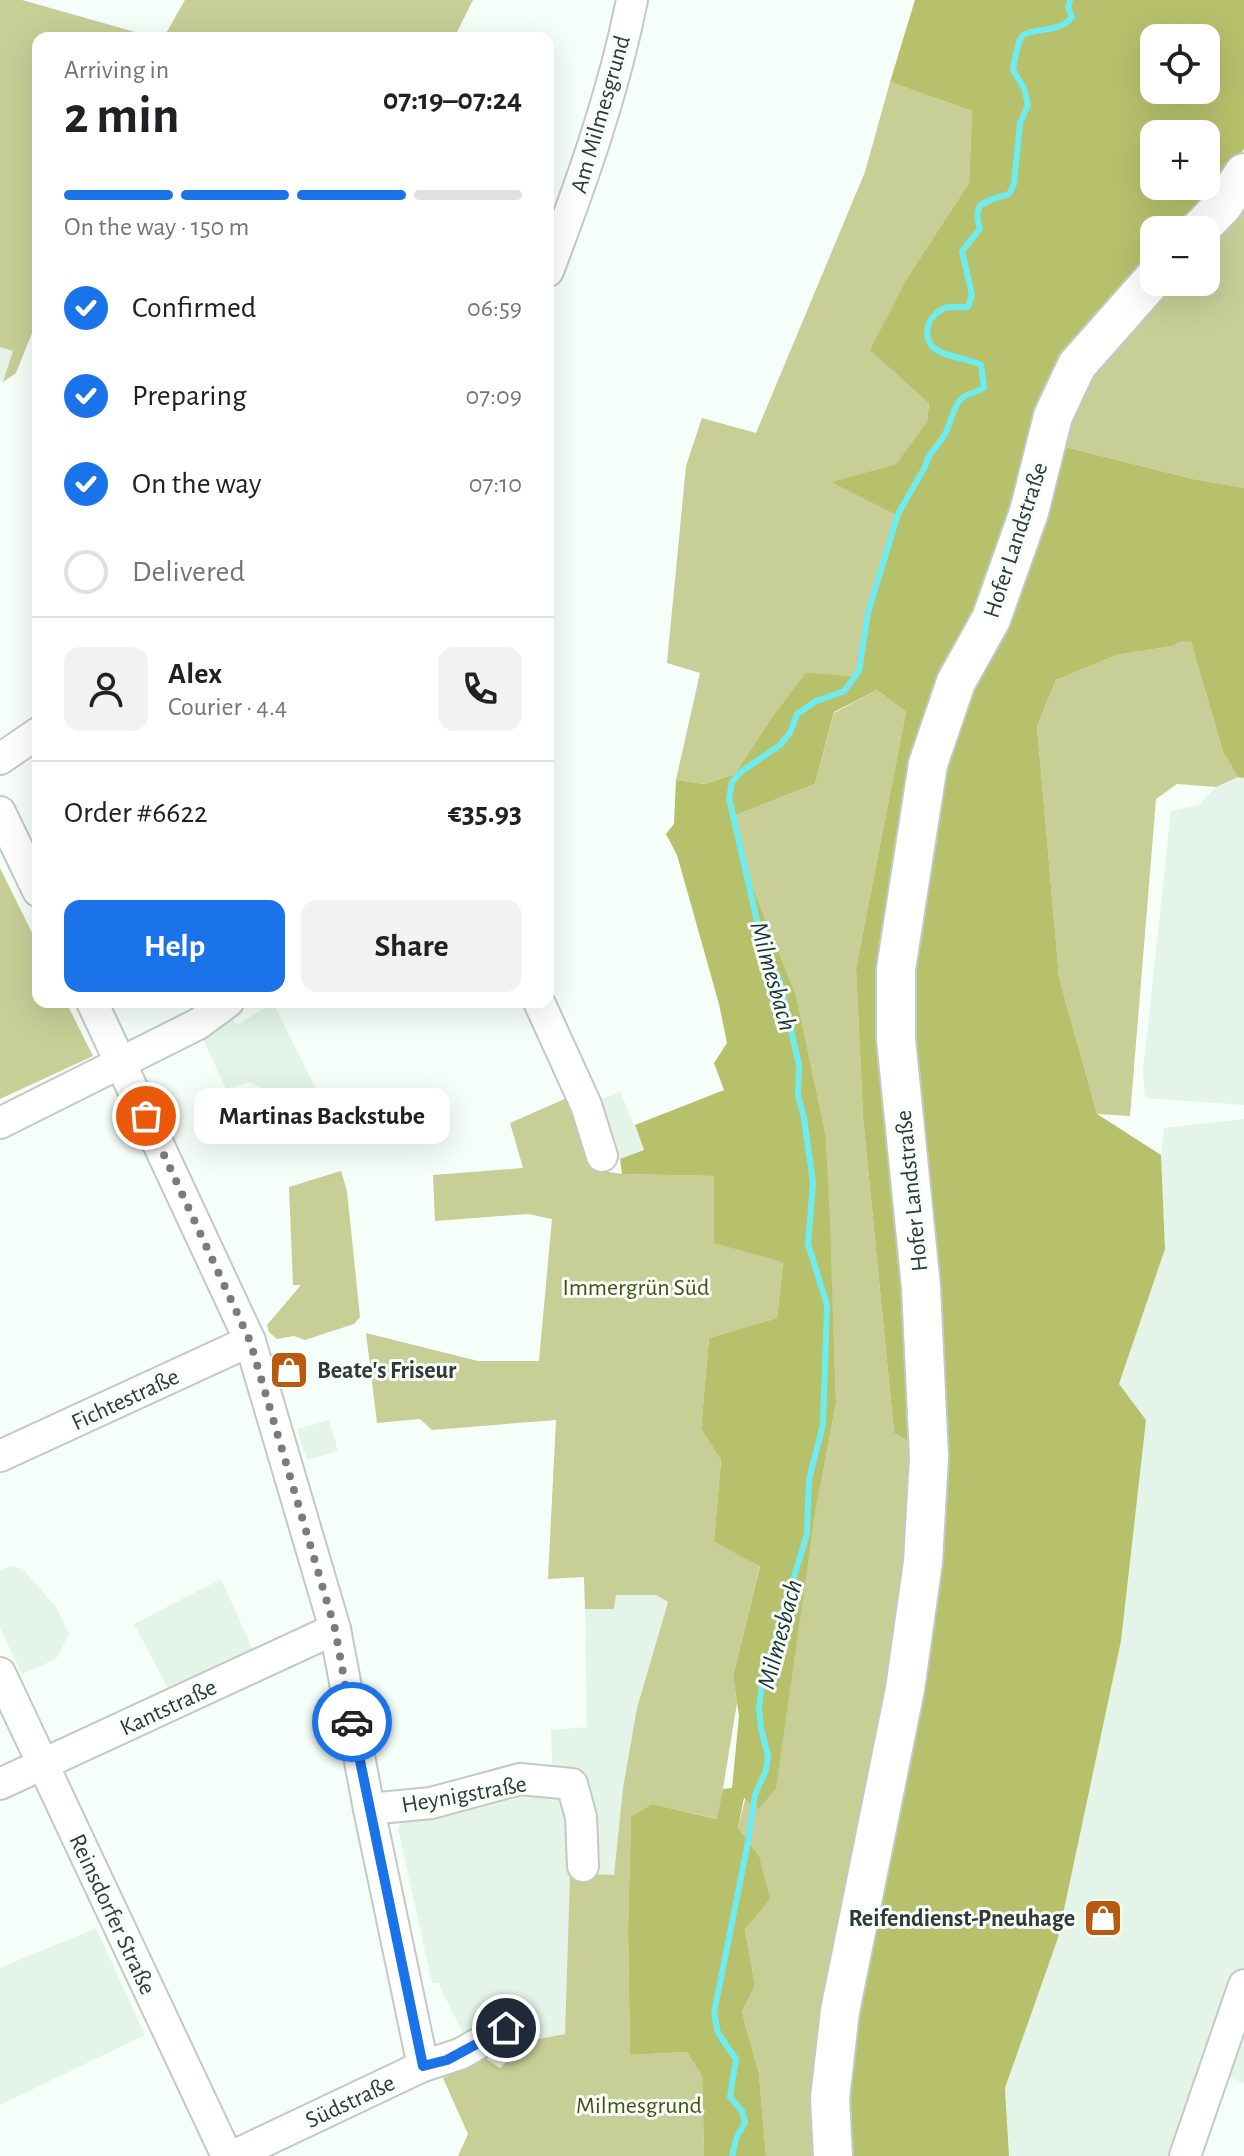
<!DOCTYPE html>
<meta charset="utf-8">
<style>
:root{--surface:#fff;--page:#f2f2f2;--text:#202124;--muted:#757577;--line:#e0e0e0;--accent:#1a73e8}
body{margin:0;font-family:"Alegreya Sans",sans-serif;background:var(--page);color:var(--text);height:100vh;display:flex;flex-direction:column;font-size:30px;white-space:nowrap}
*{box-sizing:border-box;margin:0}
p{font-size:26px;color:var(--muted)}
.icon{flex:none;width:44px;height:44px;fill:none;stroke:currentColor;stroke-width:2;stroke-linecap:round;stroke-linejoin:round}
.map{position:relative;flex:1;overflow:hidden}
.sheet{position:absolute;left:32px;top:32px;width:522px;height:976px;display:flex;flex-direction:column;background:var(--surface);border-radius:16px;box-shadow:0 8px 32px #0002}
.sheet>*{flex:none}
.tools{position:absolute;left:1140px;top:24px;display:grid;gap:16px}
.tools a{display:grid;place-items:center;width:80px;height:80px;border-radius:16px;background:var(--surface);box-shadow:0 8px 32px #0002;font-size:40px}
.pin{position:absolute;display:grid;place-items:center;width:68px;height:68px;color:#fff;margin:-34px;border:4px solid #fff;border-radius:50%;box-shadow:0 2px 8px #0007}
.courier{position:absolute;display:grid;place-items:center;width:80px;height:80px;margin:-40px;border:6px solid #1a73e8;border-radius:50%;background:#fff;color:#222;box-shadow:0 2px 10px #0007}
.bubble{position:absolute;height:56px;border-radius:16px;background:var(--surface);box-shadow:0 8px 32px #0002;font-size:26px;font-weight:700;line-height:56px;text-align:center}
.headline em{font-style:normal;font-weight:700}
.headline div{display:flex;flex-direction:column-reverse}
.headline{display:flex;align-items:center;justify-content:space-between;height:136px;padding:0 32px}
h1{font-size:52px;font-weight:700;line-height:60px}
.bar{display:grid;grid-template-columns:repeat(4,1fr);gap:12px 8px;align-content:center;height:96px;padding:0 32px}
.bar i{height:10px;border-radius:6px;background:var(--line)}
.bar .selected{background:var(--accent)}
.bar p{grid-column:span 4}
.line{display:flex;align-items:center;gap:20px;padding:0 32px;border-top:2px solid var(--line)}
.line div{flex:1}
.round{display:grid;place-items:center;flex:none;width:84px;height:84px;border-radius:16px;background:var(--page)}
ol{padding:0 32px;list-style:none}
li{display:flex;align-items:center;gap:24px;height:88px}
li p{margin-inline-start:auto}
li .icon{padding:8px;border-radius:50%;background:var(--accent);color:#fff;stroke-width:4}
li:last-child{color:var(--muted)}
li i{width:44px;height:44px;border:4px solid var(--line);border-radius:50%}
.primary-button{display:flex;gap:16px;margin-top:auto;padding:16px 32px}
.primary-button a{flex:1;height:92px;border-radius:16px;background:var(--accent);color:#fff;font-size:32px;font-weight:700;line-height:92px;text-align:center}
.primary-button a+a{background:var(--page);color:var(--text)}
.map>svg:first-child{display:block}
</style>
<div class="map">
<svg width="1244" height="2156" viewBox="0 0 1244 2156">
<rect width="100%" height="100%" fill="#f5fef8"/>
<g fill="#e4f4e9">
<path d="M0,347L13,351L3,382L0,381Z"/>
<path d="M1238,777L1244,778V1105L1145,1098L1143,1072L1171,811L1199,805L1216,787Z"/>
<path d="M273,1003L318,1093L291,1102L249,1082L226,1089L201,1035L231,1018L237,1025Z"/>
<path d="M620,1091L644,1150L620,1159L597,1102Z"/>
<path d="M1244,1119V2083L1202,2067L1169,2156H1009L1005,2088L1058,1938L1121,1641L1119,1384L1165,1249L1161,1159L1164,1128Z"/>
<path d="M329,1420L338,1451L307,1460L297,1429Z"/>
<path d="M11,1566L23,1569L56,1607L69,1634L56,1659L22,1674L0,1628V1571Z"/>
<path d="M221,1579L253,1650L169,1690L134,1624Z"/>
<path d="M616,1595H656L668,1602L637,1708L623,1788L614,1875L570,1874L565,2034L523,2042L465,2037L438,1983H432L398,1828L407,1815L532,1792L553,1801L551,1730L587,1727L585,1609H614Z"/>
<path d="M96,1928L145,2035L0,2105V1968Z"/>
</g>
<g fill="#c7ce96">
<path d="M0,0H22L156,38L165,35L185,0H473L454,38H38V318L16,373L3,382L13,351L0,347Z"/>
<path d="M890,82L972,111L969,183L909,275L929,403L927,423L896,464L832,482L896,515L866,614L861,660L854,676L806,674L770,720L735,774L705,784L676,780L700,673L667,663L686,466L702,418L756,433L865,172Z"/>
<path d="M1244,201V488L1193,479L1061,446L1087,380L1164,282H1206V239Z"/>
<path d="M1181,640L1191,642L1223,752L1238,777L1216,787L1177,784L1156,799L1130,1116L1097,1114L1059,977L1037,726L1056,680L1117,655L1173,646Z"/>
<path d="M877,690L906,712L856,968L863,1117L894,1433L916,1446L909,1551L822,2036L818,2156H766L759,2074L742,2012L755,1986L745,1929L759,1856L738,1828L814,1520L836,1403L826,1136L796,995L742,861L733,816L815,784L834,713Z"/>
<path d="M0,868L38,945V1002H66L93,1056L0,1099Z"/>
<path d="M567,1098L595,1170L622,1174L714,1176L783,1261L777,1318L709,1338L701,1429L721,1460L714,1542L760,1565L733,1676L737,1703L718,1819L652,1804L631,1818L628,1929L630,2055L687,2052L702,2076L704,2156H458L468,2134L443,2078L485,2058L500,2068L509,2059L501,2053L476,2051L517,2030L523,2042L565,2034L570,1873L614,1875L623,1788L637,1708L668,1602L656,1595H616L614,1609H585L584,1577L548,1579L556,1420L432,1430L420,1419L377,1423L366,1333L478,1361H539L552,1219L528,1214L435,1221L433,1175L523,1168L510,1123Z"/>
<path d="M341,1171L347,1191L360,1317L354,1324L305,1340L294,1336L277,1339L269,1332L267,1325L301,1285H293L289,1187Z"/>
</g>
<g fill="#b7c16b" fill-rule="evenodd">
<path d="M915,0H1244V149L1221,180L1173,230H1154V249L1096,313L1064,353L1038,402L1018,509L890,902L916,1446L894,1433L863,1117L856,968L906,712L877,690L834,712L815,784L733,816L742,861L796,995L826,1136L830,1225L836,1403L814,1520L776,1788L759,1809L744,1798L738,1828L759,1856L770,1899L745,1929L755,1986L742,2012L759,2074L766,2156H704L702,2076L687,2052L630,2055L628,1929L631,1817L652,1804L717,1819L723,1789L732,1788L739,1716L733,1676L760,1566L714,1542L721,1460L701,1429L709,1338L777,1318L783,1262L714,1243V1176L622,1174L620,1159L644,1150L635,1125L724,1090L714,1063L727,1043L719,1004L677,855L666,834L674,824L676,780L705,784L735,774L770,720L806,673L854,676L861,660L866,614L896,515L831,482L896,464L927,422L929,403L870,350L909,275L969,183L972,111L890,82ZM1154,38H1206V90H1154ZM1154,134H1206V186H1154Z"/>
<path d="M1061,446L1193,479L1244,488V778L1238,777L1223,752L1191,642L1181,641L1173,646L1117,655L1056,680L1037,726L1059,977L1097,1114L1161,1155L1165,1249L1119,1384L1146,1420L1121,1641L1058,1938L1005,2088L1009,2156H845L844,2100L937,1557L915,1041L919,900L938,770Z"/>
</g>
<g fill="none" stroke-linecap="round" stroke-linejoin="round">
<path stroke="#6fecf0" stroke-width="6" d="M732,2156L737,2136L745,2123L742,2111L730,2097L736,2059L718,2033L714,2013L748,1842L755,1795L766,1770L768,1755L761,1729L759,1708L762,1683L807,1534L809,1479L823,1425L827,1305L808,1244L813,1183L804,1118L798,1096L799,1065L780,982L762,943L729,798L732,782L742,771L780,745L790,733L797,714L816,701L844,691L859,671L868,613L898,514L925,467C928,452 939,446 945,434C951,424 953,406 961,399C968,392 977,394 984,387L981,365C967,358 951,358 938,351C918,339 928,311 949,307C955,306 962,308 968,307L972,295L962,251L980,229C971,201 985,202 1009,194L1014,184L1020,123L1028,105L1024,88L1013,70C1015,60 1016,47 1021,38C1028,26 1059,35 1072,17L1068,7L1070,0"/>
<defs>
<g id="minor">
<path d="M548,271C582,181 613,95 632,0"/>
<path d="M0,759L38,733"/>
<path d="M0,812L38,891"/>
<path d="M92,1002L250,1341L335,1629L369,1809L423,2066"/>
<path d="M539,1002L586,1105L602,1156"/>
<path d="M0,1123L198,1024L228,1002"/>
<path d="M0,1456L250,1341"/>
<path d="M0,1673L227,2156"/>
<path d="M0,1784L335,1629"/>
<path d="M369,1809L431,1803L520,1779L572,1784L581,1817L583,1866"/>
<path d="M233,2156L423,2066L460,2054L506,2028"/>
<path d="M1185,2156L1244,1985"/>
</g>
<g id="major">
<path d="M1199,230L1223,205L1244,173"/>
<path d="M833,2156L830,2098L840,2011L905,1689L923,1562L929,1457L921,1287L896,1039V969L928,764L956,682L991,619L1029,512L1053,416L1077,365L1154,278"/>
</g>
</defs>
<use href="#minor" stroke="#c2cac4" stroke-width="34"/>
<use href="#major" stroke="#c2cac4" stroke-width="42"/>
<use href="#minor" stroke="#fff" stroke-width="30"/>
<use href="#major" stroke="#fff" stroke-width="38"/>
</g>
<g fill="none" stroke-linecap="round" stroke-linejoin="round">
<path stroke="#787d79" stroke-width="8" stroke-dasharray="0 14.4" d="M146,1116L250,1341L335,1629L352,1722"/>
<path stroke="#1a73e8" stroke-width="10" d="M352,1722L423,2066L447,2060L506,2028"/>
</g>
<defs>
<symbol id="shop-square" viewBox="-11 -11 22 22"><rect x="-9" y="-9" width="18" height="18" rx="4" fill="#b95b0e" stroke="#f5fef8"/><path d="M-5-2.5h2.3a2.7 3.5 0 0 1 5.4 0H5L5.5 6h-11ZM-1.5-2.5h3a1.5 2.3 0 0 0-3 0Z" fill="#fff"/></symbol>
</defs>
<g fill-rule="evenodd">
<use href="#shop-square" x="267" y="1348" width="44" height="44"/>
<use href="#shop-square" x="1081" y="1896" width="44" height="44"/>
</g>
<g text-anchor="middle" stroke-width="6" stroke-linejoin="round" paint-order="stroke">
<g font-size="24" fill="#343735" stroke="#f5fef8">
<text transform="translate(600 114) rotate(-74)" y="8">Am Milmesgrund</text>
<text transform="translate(1015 540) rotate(-72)" y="8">Hofer Landstraße</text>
<text transform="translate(911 1191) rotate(-96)" y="8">Hofer Landstraße</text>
<text transform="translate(125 1399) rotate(-25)" y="8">Fichtestraße</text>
<text transform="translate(168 1707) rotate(-25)" y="8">Kantstraße</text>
<text transform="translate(464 1794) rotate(-10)" y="8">Heynigstraße</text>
<text transform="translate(113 1914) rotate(65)" y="8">Reinsdorfer Straße</text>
<text transform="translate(350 2101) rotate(-25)" y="8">Südstraße</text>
</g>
<g font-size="24" fill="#494f0d" stroke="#f5fef8">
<text x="636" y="1295">Immergrün Süd</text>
<text x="639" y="2113">Milmesgrund</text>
</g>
<g font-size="24" font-weight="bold" fill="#343735" stroke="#f5fef8" text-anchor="start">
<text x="317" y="1378">Beate's Friseur</text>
<text x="1075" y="1926" text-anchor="end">Reifendienst-Pneuhage</text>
</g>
<g font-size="26" font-style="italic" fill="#1a3031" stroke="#f5fef8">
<text transform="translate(774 976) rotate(74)" y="9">Milmesbach</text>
<text transform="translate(779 1634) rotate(-75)" y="9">Milmesbach</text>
</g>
</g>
</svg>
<div class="tools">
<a><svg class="icon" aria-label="locate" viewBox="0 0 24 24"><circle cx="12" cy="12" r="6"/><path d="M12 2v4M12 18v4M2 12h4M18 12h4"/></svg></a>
<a>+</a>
<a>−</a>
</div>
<div class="pin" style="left:146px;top:1116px;background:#ea580c"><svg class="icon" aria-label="bag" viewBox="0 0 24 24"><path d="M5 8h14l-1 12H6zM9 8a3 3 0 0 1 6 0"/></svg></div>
<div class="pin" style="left:506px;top:2028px;background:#1f2937"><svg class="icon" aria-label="home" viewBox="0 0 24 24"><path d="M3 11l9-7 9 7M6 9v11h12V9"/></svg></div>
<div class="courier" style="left:352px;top:1722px"><svg class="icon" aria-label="car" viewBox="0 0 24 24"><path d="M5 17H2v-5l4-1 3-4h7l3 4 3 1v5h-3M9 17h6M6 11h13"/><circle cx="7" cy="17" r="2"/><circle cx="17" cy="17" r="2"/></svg></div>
<div class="bubble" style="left:194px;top:1088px;width:256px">Martinas Backstube</div>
<section class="sheet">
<div class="headline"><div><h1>2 min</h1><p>Arriving in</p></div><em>07:19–07:24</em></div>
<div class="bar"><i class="selected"></i><i class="selected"></i><i class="selected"></i><i></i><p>On the way · 150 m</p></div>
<ol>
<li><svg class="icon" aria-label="check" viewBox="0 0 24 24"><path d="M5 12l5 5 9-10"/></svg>Confirmed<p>06:59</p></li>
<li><svg class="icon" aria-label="check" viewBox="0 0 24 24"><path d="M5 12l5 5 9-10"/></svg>Preparing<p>07:09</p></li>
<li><svg class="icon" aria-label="check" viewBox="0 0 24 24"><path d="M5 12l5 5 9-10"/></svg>On the way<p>07:10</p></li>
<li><i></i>Delivered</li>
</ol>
<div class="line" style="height:144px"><a class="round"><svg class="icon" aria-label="person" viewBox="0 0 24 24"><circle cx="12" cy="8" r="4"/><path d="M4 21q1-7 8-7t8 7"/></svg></a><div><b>Alex</b><p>Courier · 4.4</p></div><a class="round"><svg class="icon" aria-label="phone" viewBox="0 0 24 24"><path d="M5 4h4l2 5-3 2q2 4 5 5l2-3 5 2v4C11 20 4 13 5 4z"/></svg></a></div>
<div class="line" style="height:104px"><div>Order #6622</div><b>€35.93</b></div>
<div class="primary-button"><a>Help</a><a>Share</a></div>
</section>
</div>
